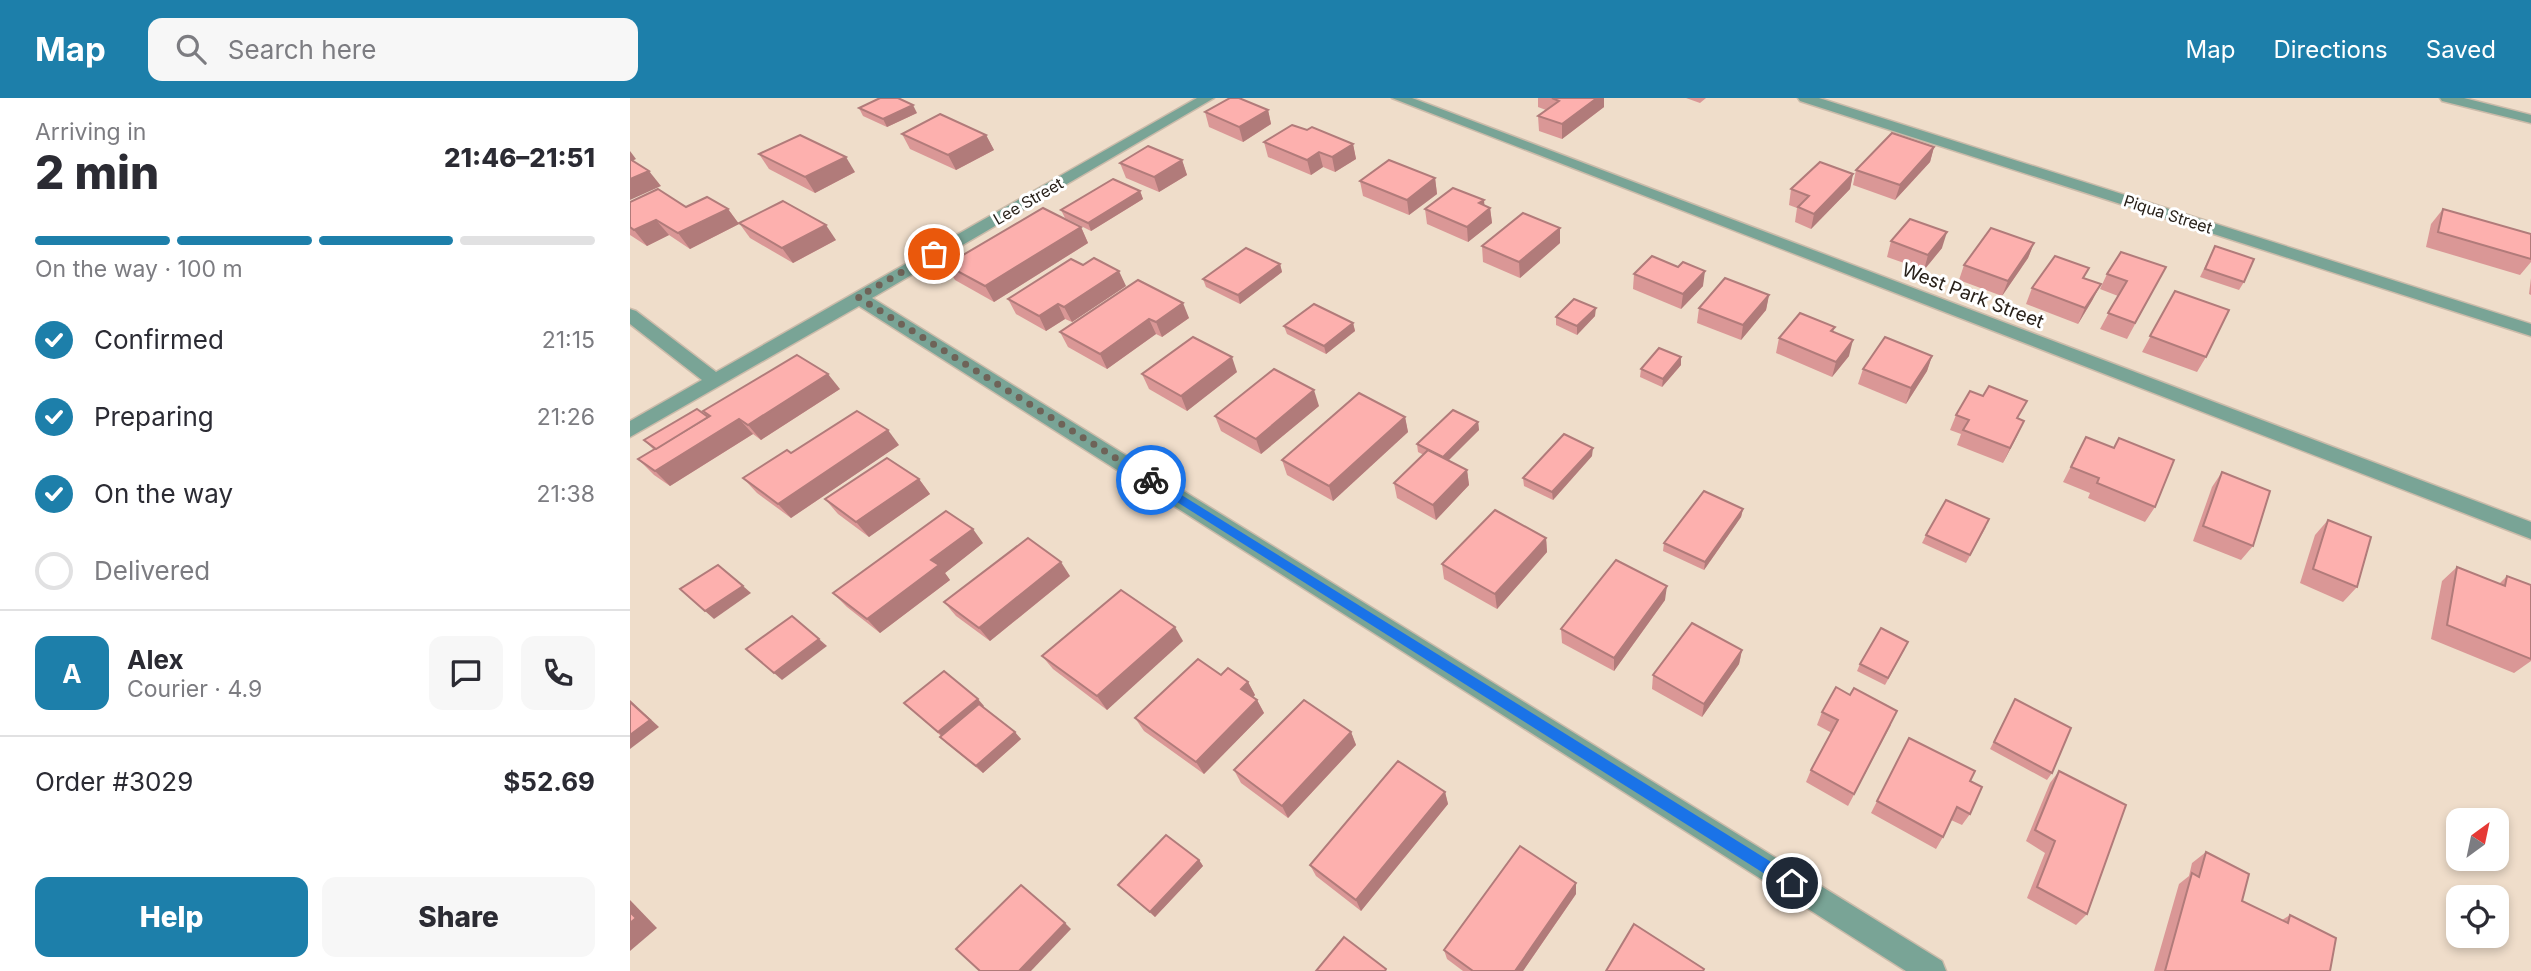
<!DOCTYPE html>
<meta charset="utf-8">
<style>
:root{--surface:#fff;--page:#f7f7f7;--text:#2b2b33;--muted:#7c7c81;--line:#e1e1e2;--accent:#1d7faa}
body{margin:0;font-family:Inter,sans-serif;background:var(--page);color:var(--text);height:100vh;display:flex;flex-direction:column;font-size:26px;white-space:nowrap}
*{box-sizing:border-box;margin:0}
p{font-size:23px;color:var(--muted)}
.icon{flex:none;width:38px;height:38px;fill:none;stroke:currentColor;stroke-width:2;stroke-linecap:round;stroke-linejoin:round}
.map{position:relative;flex:1;overflow:hidden}
.details{display:flex;flex-direction:column;background:var(--surface);width:630px}
.details>*{flex:none}
.needle{width:46px;rotate:33deg}
.buttons{position:absolute;left:1816px;top:710px;display:grid;gap:14px}
.buttons a{display:grid;place-items:center;width:63px;height:63px;border-radius:14px;background:var(--surface);box-shadow:0 4px 10px #0003;font-size:35px}
.pin{position:absolute;display:grid;place-items:center;width:60px;height:60px;color:#fff;margin:-30px;border:4px solid #fff;border-radius:50%;box-shadow:0 2px 7px #0007}
.courier{position:absolute;display:grid;place-items:center;width:70px;height:70px;margin:-35px;border:5px solid #1a73e8;border-radius:50%;background:#fff;color:#222;box-shadow:0 2px 9px #0007}
.summary em{font-style:normal;font-weight:800}
.summary div{display:flex;flex-direction:column-reverse}
.summary{display:flex;align-items:center;justify-content:space-between;height:119px;padding:0 35px}
h1{font-size:46px;font-weight:800;line-height:52px}
.bar{display:grid;grid-template-columns:repeat(4,1fr);gap:10px 7px;align-content:center;height:84px;padding:0 35px}
.bar i{height:9px;border-radius:5px;background:var(--line)}
.bar .current{background:var(--accent)}
.bar p{grid-column:span 4}
.line{display:flex;align-items:center;gap:18px;padding:0 35px;border-top:2px solid var(--line)}
.line div{flex:1}
.round{display:grid;place-items:center;flex:none;width:74px;height:74px;border-radius:14px;background:var(--page)}
ol{padding:0 35px;list-style:none}
li{display:flex;align-items:center;gap:21px;height:77px}
li p{margin-inline-start:auto}
li .icon{padding:7px;border-radius:50%;background:var(--accent);color:#fff;stroke-width:4}
li:last-child{color:var(--muted)}
li i{width:38px;height:38px;border:4px solid var(--line);border-radius:50%}
.button{display:flex;gap:14px;margin-top:auto;padding:14px 35px}
.button a{flex:1;height:80px;border-radius:14px;background:var(--accent);color:#fff;font-size:28px;font-weight:800;line-height:80px;text-align:center}
.button a+a{background:var(--page);color:var(--text)}
header{display:flex;align-items:center;gap:42px;box-sizing:border-box;height:98px;padding:0 35px;background:var(--accent);color:#fff}
header strong{font-size:33px}
nav{display:flex;gap:38px;margin-inline-start:auto;font-size:24px}
.search{width:490px;height:63px;background:var(--page);display:flex;align-items:center;gap:18px;box-sizing:border-box;padding:0 24px;border-radius:14px;color:var(--muted);font-size:26px}
main{display:flex;flex:1;min-height:0}
.map>svg:first-child{display:block}
</style>
<header>
<strong>Map</strong>
<div class="search"><svg class="icon" aria-label="search" viewBox="0 0 24 24"><circle cx="10" cy="10" r="6"/><path d="M15 15l6 6"/></svg>Search here</div>
<nav><a>Map</a><a>Directions</a><a>Saved</a></nav>
</header>
<main>
<section class="details">
<div class="summary"><div><h1>2 min</h1><p>Arriving in</p></div><em>21:46–21:51</em></div>
<div class="bar"><i class="current"></i><i class="current"></i><i class="current"></i><i></i><p>On the way · 100 m</p></div>
<ol>
<li><svg class="icon" aria-label="check" viewBox="0 0 24 24"><path d="M5 12l5 5 9-10"/></svg>Confirmed<p>21:15</p></li>
<li><svg class="icon" aria-label="check" viewBox="0 0 24 24"><path d="M5 12l5 5 9-10"/></svg>Preparing<p>21:26</p></li>
<li><svg class="icon" aria-label="check" viewBox="0 0 24 24"><path d="M5 12l5 5 9-10"/></svg>On the way<p>21:38</p></li>
<li><i></i>Delivered</li>
</ol>
<div class="line" style="height:126px"><b class="round" style="background:var(--accent);color:#fff">A</b><div><b>Alex</b><p>Courier · 4.9</p></div><a class="round"><svg class="icon" aria-label="chat" viewBox="0 0 24 24"><path d="M4 5h16v11H9l-5 4z"/></svg></a><a class="round"><svg class="icon" aria-label="phone" viewBox="0 0 24 24"><path d="M5 4h4l2 5-3 2q2 4 5 5l2-3 5 2v4C11 20 4 13 5 4z"/></svg></a></div>
<div class="line" style="height:91px"><div>Order #3029</div><b>$52.69</b></div>
<div class="button"><a>Help</a><a>Share</a></div>
</section>
<div class="map">
<svg width="1901" height="873" viewBox="0 0 1901 873">
<rect width="100%" height="100%" fill="#efddca"/>
<g fill="none" stroke-linecap="round" stroke-linejoin="round">
<defs>
<path id="lane" d="M1168,0H1189L1901,226V238L1170,3Z"/>
<g id="street">
<path d="M567,0H584L242,200L1312,863L1316,873H1276L229,208L0,339V323L72,282L0,226V211L6,213L86,274Z"/>
<path d="M762,0H782L1901,424V441Z"/>
<path d="M1810,0H1834L1901,17V25L1812,3Z"/>
</g>
</defs>
<use href="#lane" stroke="#cbbbaa" stroke-width="3"/>
<use href="#street" stroke="#cbbbaa" stroke-width="3"/>
<use href="#lane" fill="#79a496" fill-rule="evenodd"/>
<use href="#street" fill="#79a496" fill-rule="evenodd"/>
</g>
<g fill="#da9796">
<path d="M908,0H974V9L932,41L909,33L908,18L916,12L908,9Z"/>
<path d="M1056,0H1076L1070,5Z"/>
<path d="M229,10L287,15L257,29L233,18Z"/>
<path d="M638,12L641,26L613,44L579,29L575,14Z"/>
<path d="M677,32L723,46L726,61L705,74L693,69L681,77L638,59L634,44Z"/>
<path d="M272,36L356,37L364,52L326,72L280,51Z"/>
<path d="M1304,49L1300,64L1265,102L1223,87L1226,72Z"/>
<path d="M129,56L225,74L185,95L139,71Z"/>
<path d="M552,62L557,77L529,94L496,80L490,65Z"/>
<path d="M1223,76L1220,91L1181,131L1165,124L1167,110L1159,107L1161,91Z"/>
<path d="M805,80L807,96L779,117L733,98L730,83Z"/>
<path d="M510,93L513,101L461,133L435,120L431,112Z"/>
<path d="M854,102V107L860,110L862,125L838,144L797,126L795,111Z"/>
<path d="M0,104L98,111L109,126L60,151L39,137L17,148L0,137Z"/>
<path d="M1813,111L1901,136V164L1890,177L1796,149L1801,126Z"/>
<path d="M109,125L206,142L163,165L120,140Z"/>
<path d="M451,129L458,145L364,204L325,182L316,167Z"/>
<path d="M1261,143L1312,150L1294,172L1257,159Z"/>
<path d="M930,145L890,180L853,164L852,148Z"/>
<path d="M1404,145L1398,160L1372,198L1329,182L1334,167Z"/>
<path d="M1585,148L1614,184L1609,192L1570,179Z"/>
<path d="M650,166L652,174L610,206L576,189L573,181Z"/>
<path d="M1536,169L1497,241L1470,231L1488,198L1470,191L1477,176Z"/>
<path d="M1004,176L1073,188L1051,211L1003,191Z"/>
<path d="M1454,180L1463,201L1448,226L1396,206L1402,190Z"/>
<path d="M1901,180V197L1899,196Z"/>
<path d="M508,182L559,220L532,239L526,236L477,271L438,249L430,234Z"/>
<path d="M496,188L442,224L435,221L416,233L386,216L378,201Z"/>
<path d="M1545,193L1576,259L1567,274L1512,254Z"/>
<path d="M1139,197L1136,212L1111,242L1067,225L1069,210Z"/>
<path d="M965,218L947,237L926,227V219Z"/>
<path d="M723,225L725,233L696,256L657,236L654,228Z"/>
<path d="M1205,229L1203,234L1219,258L1202,279L1146,255L1149,240Z"/>
<path d="M1302,258L1297,273L1276,306L1228,286L1233,271Z"/>
<path d="M1051,259V267L1032,289L1010,279L1011,271Z"/>
<path d="M607,274L557,313L519,291L512,276Z"/>
<path d="M210,291L131,342L123,336L40,388L24,377L8,361L24,352L14,342L78,319L73,313Z"/>
<path d="M689,308L631,356L591,333L585,318Z"/>
<path d="M1326,317L1388,321L1387,338L1373,365L1327,347L1331,336L1320,332Z"/>
<path d="M775,319L778,334L703,403L657,377L652,362Z"/>
<path d="M848,324L849,332L818,362L837,372L839,387L806,422L767,400L764,385L794,357L788,354L787,346Z"/>
<path d="M1456,339L1525,409L1515,424L1458,400L1460,395L1433,384Z"/>
<path d="M269,347L161,420L127,395L113,380Z"/>
<path d="M962,358L923,402L894,388L893,380Z"/>
<path d="M1592,374L1623,448L1611,462L1563,443L1582,389Z"/>
<path d="M289,381L300,396L239,439L208,416L195,401Z"/>
<path d="M1113,411L1111,419L1074,472L1033,453L1034,445Z"/>
<path d="M1698,422L1727,489L1713,504L1670,485L1685,437Z"/>
<path d="M1356,429L1336,465L1292,445L1296,437Z"/>
<path d="M916,440L917,454L867,511L814,481L812,466Z"/>
<path d="M353,445L315,475L320,482L250,535L217,509L203,495Z"/>
<path d="M1827,469L1869,486L1877,478L1901,487V563L1884,575L1801,541L1812,483Z"/>
<path d="M440,478L360,543L326,518L314,504Z"/>
<path d="M1035,502L984,573L932,545L931,531Z"/>
<path d="M553,543L477,612L423,571L412,558Z"/>
<path d="M1275,551L1255,587L1227,573L1230,566Z"/>
<path d="M1112,552L1109,566L1072,619L1022,591L1023,577Z"/>
<path d="M591,577L618,584L625,597L623,599L627,602L634,615L574,676L514,633L505,620Z"/>
<path d="M1220,597L1261,627L1218,708L1176,684L1181,672L1202,635L1187,627L1192,614Z"/>
<path d="M1385,601L1422,675L1417,682L1360,651Z"/>
<path d="M274,605L354,608L353,609L391,641L353,675L317,646L310,639L311,638Z"/>
<path d="M721,634L726,647L658,720L611,685L604,672Z"/>
<path d="M1279,640L1340,683V716L1332,727L1321,722L1313,739L1306,751L1241,715Z"/>
<path d="M1429,673L1457,816L1446,827L1397,800L1415,755L1396,743L1420,685Z"/>
<path d="M815,694L818,706L731,813L686,778L680,767Z"/>
<path d="M1576,754L1612,803L1652,822L1660,817L1700,873H1524L1549,786L1559,778L1562,765Z"/>
<path d="M569,762L573,768L525,819L488,787Z"/>
<path d="M946,796L893,873H833L817,861L814,852Z"/>
</g>
<g fill="#b17b7a">
<path d="M967,0H974V9L932,41V26Z"/>
<path d="M283,7L287,15L257,29L253,21Z"/>
<path d="M638,12L641,26L613,44L609,29Z"/>
<path d="M356,37L364,52L326,72L318,57Z"/>
<path d="M723,46L726,61L705,74L702,59Z"/>
<path d="M1304,49L1300,64L1265,102L1270,87Z"/>
<path d="M0,53L6,61L0,64Z"/>
<path d="M689,54L693,69L681,77L677,62Z"/>
<path d="M216,59L225,74L185,95L175,79Z"/>
<path d="M552,62L557,77L529,94L524,79Z"/>
<path d="M19,73L31,88L0,102V81Z"/>
<path d="M1223,76L1220,91L1181,131L1184,116Z"/>
<path d="M805,80L807,96L779,117L777,102Z"/>
<path d="M510,93L513,101L461,133L458,125Z"/>
<path d="M854,102L855,114L860,110L862,125L838,144L837,129L849,105Z"/>
<path d="M98,111L109,126L60,151L48,135Z"/>
<path d="M26,122L39,137L17,148L4,132Z"/>
<path d="M196,127L206,142L163,165L152,150Z"/>
<path d="M451,129L458,145L364,204L355,188Z"/>
<path d="M930,130V145L890,180L889,164Z"/>
<path d="M1317,134L1312,150L1294,172L1298,157Z"/>
<path d="M1404,145L1398,160L1372,198L1378,183Z"/>
<path d="M650,166L652,174L610,206L608,197Z"/>
<path d="M489,173L496,188L442,224L434,209Z"/>
<path d="M1075,173L1073,188L1051,211L1053,196Z"/>
<path d="M1471,186L1463,201L1448,226L1455,210Z"/>
<path d="M1139,197L1136,212L1111,242L1113,227Z"/>
<path d="M553,205L559,220L532,239L526,224Z"/>
<path d="M428,206L435,221L416,233L409,218Z"/>
<path d="M966,210L965,218L947,237V228Z"/>
<path d="M519,221L526,236L477,271L470,256Z"/>
<path d="M723,225L725,233L696,256L694,248Z"/>
<path d="M1223,242L1219,258L1202,279L1206,264Z"/>
<path d="M1302,258L1297,273L1276,306L1281,290Z"/>
<path d="M602,259L607,274L557,313L551,298Z"/>
<path d="M1051,259V267L1032,289L1033,281Z"/>
<path d="M198,276L210,291L131,342L118,327Z"/>
<path d="M684,292L689,308L631,356L626,341Z"/>
<path d="M775,319L778,334L703,403L699,388Z"/>
<path d="M109,321L123,336L40,388L25,373Z"/>
<path d="M1394,323L1387,338L1373,365L1380,350Z"/>
<path d="M848,324L849,332L814,367L813,359Z"/>
<path d="M258,332L269,347L161,420L148,406Z"/>
<path d="M963,350L962,358L923,402L922,394Z"/>
<path d="M837,372L839,387L806,422L803,407Z"/>
<path d="M289,381L300,396L239,439L226,424Z"/>
<path d="M1113,411L1111,419L1074,472L1075,464Z"/>
<path d="M343,431L353,445L315,475L320,482L250,535L237,521L301,462Z"/>
<path d="M916,440L917,454L867,511L865,496Z"/>
<path d="M431,464L440,478L360,543L349,530Z"/>
<path d="M113,488L121,495L84,521L75,513Z"/>
<path d="M1037,488L1035,502L984,573V560Z"/>
<path d="M545,529L553,543L477,612L467,598Z"/>
<path d="M189,541L197,548L152,582L144,575Z"/>
<path d="M1112,552L1109,566L1072,619L1074,606Z"/>
<path d="M618,584L625,597L618,605L611,591Z"/>
<path d="M348,601L354,608L315,641L308,634Z"/>
<path d="M0,602L29,629L0,651Z"/>
<path d="M627,602L634,615L574,676L566,664Z"/>
<path d="M385,634L391,641L353,675L346,668Z"/>
<path d="M721,634L726,647L658,720L652,708Z"/>
<path d="M815,694L818,706L731,813L726,802Z"/>
<path d="M569,762L573,768L525,819L520,814Z"/>
<path d="M946,785V796L893,873H885Z"/>
<path d="M0,802L27,830L0,853Z"/>
<path d="M435,825L441,831L401,873H389Z"/>
</g>
<g fill="#fdb0ae" stroke="#b17b7a" stroke-width="2">
<path d="M250,0H268L283,7L253,21L229,10Z"/>
<path d="M600,0H609L638,12L609,29L575,14Z"/>
<path d="M922,0H967L932,26L908,18L929,3Z"/>
<path d="M310,16L356,37L318,57L272,36Z"/>
<path d="M662,27L677,32L682,29L723,46L702,59L689,54L677,62L634,44Z"/>
<path d="M1262,35L1304,49L1270,87L1226,72Z"/>
<path d="M170,37L216,59L175,79L129,56Z"/>
<path d="M518,48L552,62L524,79L490,65Z"/>
<path d="M0,61L19,73L0,81Z"/>
<path d="M759,62L805,80L777,102L730,83Z"/>
<path d="M1190,64L1223,76L1184,116L1168,109L1179,98L1161,91Z"/>
<path d="M483,81L510,93L458,125L431,112Z"/>
<path d="M823,90L854,102L849,105L860,110L837,129L795,111Z"/>
<path d="M28,91L56,109L77,99L98,111L48,135L26,122L4,132L0,129V104Z"/>
<path d="M153,103L196,127L152,150L109,125Z"/>
<path d="M413,110L451,129L355,188L316,167Z"/>
<path d="M1813,111L1901,136V161L1808,134Z"/>
<path d="M893,115L930,130L889,164L852,148Z"/>
<path d="M1280,121L1317,134L1298,157L1261,143Z"/>
<path d="M1361,130L1404,145L1378,183L1334,167Z"/>
<path d="M1585,148L1624,161L1614,184L1575,171Z"/>
<path d="M616,150L650,166L608,197L573,181Z"/>
<path d="M1491,154L1536,169L1505,225L1478,215L1497,183L1477,176Z"/>
<path d="M1022,158L1048,169L1053,164L1075,173L1053,196L1004,176Z"/>
<path d="M1425,158L1459,170L1453,180L1471,186L1455,210L1402,190Z"/>
<path d="M464,160L489,173L434,209L428,206L409,218L378,201L441,161L453,167Z"/>
<path d="M1095,180L1139,197L1113,227L1069,210Z"/>
<path d="M508,182L553,205L526,224L519,221L470,256L430,234Z"/>
<path d="M1545,193L1599,212L1576,259L1520,238Z"/>
<path d="M944,201L966,210L947,228L926,219Z"/>
<path d="M684,206L723,225L694,248L654,228Z"/>
<path d="M1170,215L1205,229L1201,233L1223,242L1206,264L1149,240Z"/>
<path d="M563,239L602,259L551,298L512,276Z"/>
<path d="M1255,239L1302,258L1281,290L1233,271Z"/>
<path d="M1029,250L1051,259L1033,281L1011,271Z"/>
<path d="M167,257L198,276L118,327L109,321L25,373L8,361L80,318L73,313Z"/>
<path d="M644,271L684,292L626,341L585,318Z"/>
<path d="M1359,288L1397,303L1387,320L1394,323L1380,350L1333,332L1339,322L1326,317L1340,293L1353,298Z"/>
<path d="M729,295L775,319L699,388L652,362Z"/>
<path d="M67,311L78,319L26,351L14,342Z"/>
<path d="M823,312L848,324L813,359L787,346Z"/>
<path d="M227,313L258,332L148,406L113,380L157,352L161,355Z"/>
<path d="M934,336L963,350L922,394L893,380Z"/>
<path d="M1456,339L1484,350L1489,340L1544,362L1525,409L1467,385L1469,380L1441,369Z"/>
<path d="M798,352L837,372L803,407L764,385Z"/>
<path d="M257,360L289,381L226,424L195,401Z"/>
<path d="M1592,374L1640,393L1623,448L1573,428Z"/>
<path d="M1074,393L1113,411L1075,464L1034,445Z"/>
<path d="M1316,402L1359,421L1340,457L1296,437Z"/>
<path d="M865,412L916,440L865,496L812,466Z"/>
<path d="M316,413L343,431L301,462L309,467L237,521L203,495Z"/>
<path d="M1698,422L1741,439L1727,489L1683,471Z"/>
<path d="M398,440L431,464L349,530L314,504Z"/>
<path d="M986,462L1037,488L984,560L931,531Z"/>
<path d="M88,467L113,488L75,513L50,491Z"/>
<path d="M1827,469L1875,488L1877,478L1901,487V561L1817,527Z"/>
<path d="M491,492L545,529L467,598L412,558Z"/>
<path d="M162,518L189,541L144,575L116,551Z"/>
<path d="M1062,525L1112,552L1074,606L1023,577Z"/>
<path d="M1251,530L1278,544L1258,580L1230,566Z"/>
<path d="M568,561L591,577L598,570L618,584L611,591L627,602L566,664L505,620Z"/>
<path d="M314,573L348,601L308,634L274,605Z"/>
<path d="M1206,589L1220,597L1224,590L1267,613L1224,696L1181,672L1208,622L1192,614Z"/>
<path d="M1385,601L1441,630L1422,675L1364,644Z"/>
<path d="M674,602L721,634L652,708L604,672Z"/>
<path d="M0,604L20,622L0,637Z"/>
<path d="M349,606L385,634L346,668L310,639Z"/>
<path d="M1279,640L1345,673L1340,683L1352,689L1340,716L1327,709L1313,739L1247,703Z"/>
<path d="M768,663L815,694L726,802L680,767Z"/>
<path d="M1429,673L1496,707L1457,816L1407,789L1425,743L1405,732Z"/>
<path d="M536,737L569,762L520,814L488,787Z"/>
<path d="M890,748L946,785L885,873H843L814,852Z"/>
<path d="M1576,754L1619,776L1612,803L1658,825L1660,817L1706,840L1700,873H1535L1562,775L1569,779Z"/>
<path d="M391,787L435,825L389,873H350L326,851Z"/>
<path d="M0,814L6,820L0,825Z"/>
<path d="M1004,826L1074,871L1073,873H976Z"/>
<path d="M714,839L756,871L755,873H686Z"/>
</g>
<path fill="#1a73e8" d="M521,378L1167,780L1169,785L1167,790H1157L517,385L516,382Z"/>
<g fill="none" stroke-linecap="round" stroke-linejoin="round">
<path stroke="#6e6358" stroke-width="7" stroke-dasharray="0 12.6" d="M304,156L228,199L521,382"/>
</g>
<g text-anchor="middle" stroke-width="6" stroke-linejoin="round" paint-order="stroke">
<g font-size="16" fill="#28211a" stroke="#fff">
<text transform="translate(398 103) rotate(-30)" y="6">Lee Street</text>
<text transform="translate(1538 116) rotate(18)" y="6">Piqua Street</text>
</g>
<g font-size="19" fill="#28211a" stroke="#fff">
<text transform="translate(1343 197) rotate(21)" y="7">West Park Street</text>
</g>
</g>
</svg>
<div class="buttons">
<a><svg class="needle" viewBox="-14 -14 28 28"><path d="M0-13l5 13h-10z" fill="#e53935"/><path d="M0 13l5-13h-10z" fill="#7c7c81"/></svg></a>
<a><svg class="icon" aria-label="locate" viewBox="0 0 24 24"><circle cx="12" cy="12" r="6"/><path d="M12 2v4M12 18v4M2 12h4M18 12h4"/></svg></a>
</div>
<div class="pin" style="left:304px;top:156px;background:#ea580c"><svg class="icon" aria-label="bag" viewBox="0 0 24 24"><path d="M5 8h14l-1 12H6zM9 8a3 3 0 0 1 6 0"/></svg></div>
<div class="pin" style="left:1162px;top:785px;background:#1f2937"><svg class="icon" aria-label="home" viewBox="0 0 24 24"><path d="M3 11l9-7 9 7M6 9v11h12V9"/></svg></div>
<div class="courier" style="left:521px;top:382px"><svg class="icon" aria-label="bike" viewBox="0 0 24 24"><circle cx="6" cy="16" r="4"/><circle cx="18" cy="16" r="4"/><path d="M6 16l4-8h5l3 8M10 8l3 8H6M13 5h3"/></svg></div>
</div>
</main>
